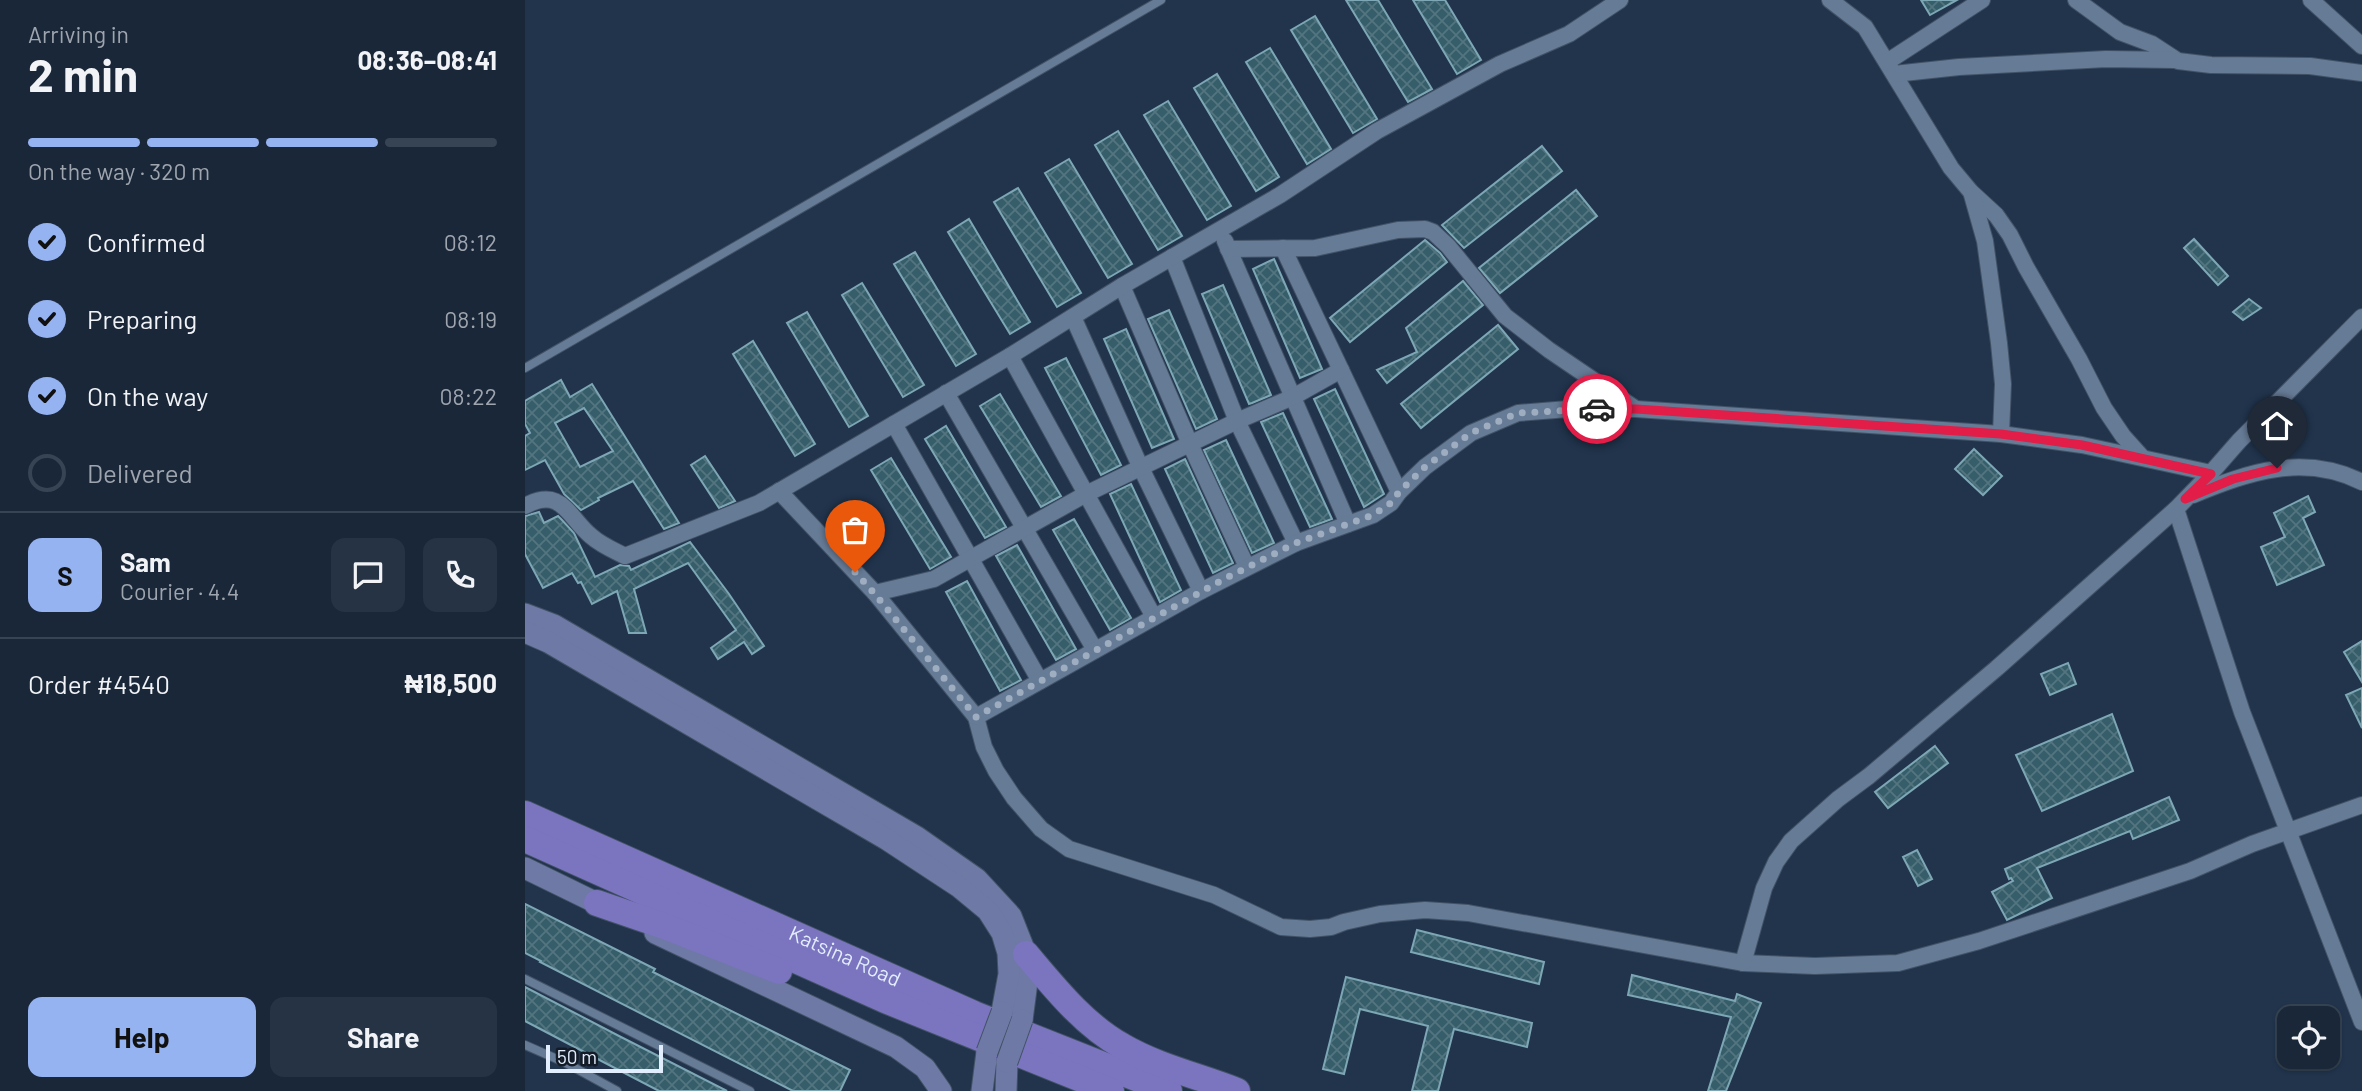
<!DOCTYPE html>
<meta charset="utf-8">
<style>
:root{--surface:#192739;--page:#263344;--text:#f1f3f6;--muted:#9fa5ae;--line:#374453;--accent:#95b2f1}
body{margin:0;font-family:Barlow,sans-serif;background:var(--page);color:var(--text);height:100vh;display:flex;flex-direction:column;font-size:26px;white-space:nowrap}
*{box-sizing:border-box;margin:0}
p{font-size:23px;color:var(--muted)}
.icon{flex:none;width:38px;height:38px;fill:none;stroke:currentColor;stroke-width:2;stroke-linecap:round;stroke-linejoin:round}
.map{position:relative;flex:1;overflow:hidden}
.panel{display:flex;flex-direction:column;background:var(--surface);width:525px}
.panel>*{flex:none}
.controls{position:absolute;left:1752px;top:1006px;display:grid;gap:14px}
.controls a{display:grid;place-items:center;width:63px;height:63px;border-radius:14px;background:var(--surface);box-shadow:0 2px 5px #0004,0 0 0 2px var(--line);font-size:35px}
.scale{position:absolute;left:21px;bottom:18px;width:117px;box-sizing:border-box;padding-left:7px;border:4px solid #e2eefe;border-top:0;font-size:19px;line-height:24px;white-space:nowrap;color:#e2eefe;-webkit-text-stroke:5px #131b26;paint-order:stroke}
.pin{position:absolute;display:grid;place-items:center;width:60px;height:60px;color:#fff;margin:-72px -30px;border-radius:50% 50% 50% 0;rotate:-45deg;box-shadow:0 0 7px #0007}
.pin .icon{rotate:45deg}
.courier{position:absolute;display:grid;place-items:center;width:70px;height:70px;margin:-35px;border:5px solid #e11d48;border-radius:50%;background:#fff;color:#222;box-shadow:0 2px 9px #0007}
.headline em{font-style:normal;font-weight:700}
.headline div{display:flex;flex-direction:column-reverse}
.headline{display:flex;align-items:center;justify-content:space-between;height:119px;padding:0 28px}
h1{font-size:46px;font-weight:700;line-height:52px}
.bar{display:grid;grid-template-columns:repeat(4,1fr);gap:10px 7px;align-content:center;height:84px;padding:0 28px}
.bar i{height:9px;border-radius:5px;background:var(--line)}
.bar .selected{background:var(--accent)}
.bar p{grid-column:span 4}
.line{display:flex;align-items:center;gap:18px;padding:0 28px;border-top:2px solid var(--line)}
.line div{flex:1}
.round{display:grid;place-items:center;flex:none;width:74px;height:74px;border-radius:14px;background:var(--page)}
ol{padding:0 28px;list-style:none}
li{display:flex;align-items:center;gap:21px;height:77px}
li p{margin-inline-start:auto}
li .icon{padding:7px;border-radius:50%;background:var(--accent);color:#111;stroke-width:4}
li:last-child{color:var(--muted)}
li i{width:38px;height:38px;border:4px solid var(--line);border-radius:50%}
.primary-button{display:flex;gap:14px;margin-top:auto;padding:14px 28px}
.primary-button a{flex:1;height:80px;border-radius:14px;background:var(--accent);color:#111;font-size:28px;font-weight:700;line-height:80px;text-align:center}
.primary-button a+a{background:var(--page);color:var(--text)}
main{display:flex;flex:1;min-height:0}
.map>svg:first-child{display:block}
</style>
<main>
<section class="panel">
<div class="headline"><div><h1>2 min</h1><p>Arriving in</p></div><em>08:36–08:41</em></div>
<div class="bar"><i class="selected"></i><i class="selected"></i><i class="selected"></i><i></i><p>On the way · 320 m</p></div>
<ol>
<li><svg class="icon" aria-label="check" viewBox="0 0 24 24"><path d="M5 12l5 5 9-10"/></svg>Confirmed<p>08:12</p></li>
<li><svg class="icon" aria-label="check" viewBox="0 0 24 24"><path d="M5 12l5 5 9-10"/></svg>Preparing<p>08:19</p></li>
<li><svg class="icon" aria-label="check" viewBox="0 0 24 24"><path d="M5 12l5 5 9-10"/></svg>On the way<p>08:22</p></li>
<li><i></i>Delivered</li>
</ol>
<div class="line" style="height:126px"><b class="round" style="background:var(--accent);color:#111">S</b><div><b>Sam</b><p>Courier · 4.4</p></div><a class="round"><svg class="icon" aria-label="chat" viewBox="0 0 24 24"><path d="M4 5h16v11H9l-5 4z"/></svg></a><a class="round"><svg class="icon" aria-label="phone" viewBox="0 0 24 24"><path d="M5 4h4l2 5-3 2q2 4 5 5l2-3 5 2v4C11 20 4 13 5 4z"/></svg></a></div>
<div class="line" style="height:91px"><div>Order #4540</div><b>₦18,500</b></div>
<div class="primary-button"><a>Help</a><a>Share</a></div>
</section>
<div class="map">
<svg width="1837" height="1091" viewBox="0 0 1837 1091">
<defs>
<pattern id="building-cross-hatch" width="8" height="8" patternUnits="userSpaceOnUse" patternTransform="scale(1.75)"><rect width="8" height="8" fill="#365d6a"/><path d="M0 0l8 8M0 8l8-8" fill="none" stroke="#537580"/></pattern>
</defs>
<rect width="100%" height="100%" fill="#21344c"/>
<g fill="url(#building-cross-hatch)" stroke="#7ea7b5" stroke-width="2" fill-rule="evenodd">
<path d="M821,0H853L907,89L883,102Z"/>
<path d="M888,0H920L956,60L932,74Z"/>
<path d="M1396,0H1432L1405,15Z"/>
<path d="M790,16L852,119L828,133L766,30Z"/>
<path d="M745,48L806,149L782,164L721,62Z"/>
<path d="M692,74L754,177L731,191L669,88Z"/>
<path d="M643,101L706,206L682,220L619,115Z"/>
<path d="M593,131L657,236L633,250L570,145Z"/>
<path d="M1017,146L1037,171L939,248L917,225Z"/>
<path d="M544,159L607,264L583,278L520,173Z"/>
<path d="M493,188L556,293L532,307L469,202Z"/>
<path d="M1051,190L1072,216L975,293L954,268Z"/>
<path d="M444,219L505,322L485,334L423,232Z"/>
<path d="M1669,239L1703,276L1693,285L1659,248Z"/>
<path d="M900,240L915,253L922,262L825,342L805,318Z"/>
<path d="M390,252L451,354L431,366L369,264Z"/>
<path d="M749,259L797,369L775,378L728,269Z"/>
<path d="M938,281L958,305L862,383L852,370L892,352L881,328Z"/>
<path d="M337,283L399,385L378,397L317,295Z"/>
<path d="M698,285L746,395L727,403L724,404L677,294Z"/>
<path d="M1724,299L1736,308L1718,320L1708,312Z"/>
<path d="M644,310L692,419L671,429L623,319Z"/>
<path d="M282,312L343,416L324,427L262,323Z"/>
<path d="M973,325L993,349L896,428L876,404Z"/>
<path d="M601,329L649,439L627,448L579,339Z"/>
<path d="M228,341L290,444L270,456L208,354Z"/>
<path d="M541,358L596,465L576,475L520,368Z"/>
<path d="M36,380L45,397L67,384L154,523L139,529L108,481L73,498L74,500L56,510L39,494L20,460L0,470V436L5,433L0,424V401ZM59,408L88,451L55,467L30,423Z"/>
<path d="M810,389L859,494L839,507L789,399Z"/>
<path d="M475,394L536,496L516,507L455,406Z"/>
<path d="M758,413L807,519L785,527L736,422Z"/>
<path d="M421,426L481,527L460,538L400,439Z"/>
<path d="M701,440L749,543L727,553L679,450Z"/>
<path d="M1449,449L1477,476L1458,495L1430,469Z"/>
<path d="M180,456L210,501L194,508L166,465Z"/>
<path d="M366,458L426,557L405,569L346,470Z"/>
<path d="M660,459L708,563L688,573L640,469Z"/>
<path d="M606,484L656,590L635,602L585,494Z"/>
<path d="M1783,496L1790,512L1778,518L1799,565L1752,585L1736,547L1760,537L1749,513Z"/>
<path d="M14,512L19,523L33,516L37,520L49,533L70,577L95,565L104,566L106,570L165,542L204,594L239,646L227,654L219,642L193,659L186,648L211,630L163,563L109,589L121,633H104L92,591L67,604L56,582L53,583L47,573L18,588L0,554V516Z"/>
<path d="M549,519L606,618L585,630L528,530Z"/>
<path d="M492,545L551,649L531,660L471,556Z"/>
<path d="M442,581L496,680L475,691L421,592Z"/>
<path d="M1837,641V682L1819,652Z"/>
<path d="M1543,663L1551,684L1525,695L1516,674Z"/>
<path d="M1837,688V728L1821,695Z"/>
<path d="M1587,714L1608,771L1517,811L1491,755Z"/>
<path d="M1410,746L1423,763L1363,808L1350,792Z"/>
<path d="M1644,797L1654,820L1608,839L1605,831L1512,868L1527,898L1482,920L1467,892L1488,881L1486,878L1484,879L1480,869Z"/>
<path d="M1392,850L1407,879L1393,886L1378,857Z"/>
<path d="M0,904L130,969L128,972L325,1070L315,1091H268L15,962L16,961L0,953Z"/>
<path d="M892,930L1019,962L1014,984L886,952Z"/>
<path d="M1107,975L1210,1001L1212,994L1236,1003L1201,1091H1183L1206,1017L1103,995Z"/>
<path d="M821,977L1007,1023L1002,1047L929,1029L913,1091H887L903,1026L835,1009L819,1074L798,1069Z"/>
<path d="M0,987L94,1036L202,1091H134L86,1066L0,1021Z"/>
</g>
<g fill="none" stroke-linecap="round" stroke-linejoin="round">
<defs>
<g id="service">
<path d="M0,368L636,0"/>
<path d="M0,979L225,1091"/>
<path d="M0,1045L41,1063L92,1091"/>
</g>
<g id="minor">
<path d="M1305,0L1340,27L1426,168L1446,192L1471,215L1485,235L1501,267L1554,359L1579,408L1598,436L1616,456"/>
<path d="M1551,0L1595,32L1627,44L1653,61L1686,65L1785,66L1837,73"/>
<path d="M1786,0L1837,46"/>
<path d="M1362,62L1457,0"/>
<path d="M1369,74L1434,67L1581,59L1650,60"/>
<path d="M1447,195L1460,241L1474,343L1478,384L1476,434"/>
<path d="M700,241L823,524"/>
<path d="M758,248L874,492"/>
<path d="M703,249L790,248L873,230L900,229L908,232L923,246L980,316L1024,350L1111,409"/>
<path d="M647,257L712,421L771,543"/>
<path d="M597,286L665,444L722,567"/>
<path d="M548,317L615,466L676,591"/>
<path d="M485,356L629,617"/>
<path d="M421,393L570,650"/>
<path d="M369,424L515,681"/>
<path d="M254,491L350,593L451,717L459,747L471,771L489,798L516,829L544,849L689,895L756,927L785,929L806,927L819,922L855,914L900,910L943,913L1218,963L1290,966L1373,963L1454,941L1665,871L1727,844L1837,805"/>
<path d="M1668,495C1724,472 1778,453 1837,482"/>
<path d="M0,506C37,486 43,517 66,536C76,545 88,550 100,556L234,503L485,356L597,286L755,195L852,131L975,64L1044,34L1095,0"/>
<path d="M1651,509L1717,712L1837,1022"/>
<path d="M350,593L409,579L561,494L712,421L768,397L816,370"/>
<path d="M451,717L676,591L771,543L848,515L866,503L874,492L900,467L946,433L993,413L1043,409H1111L1476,434L1557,445L1686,473"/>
<path d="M1218,963L1239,888L1251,862L1266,841L1313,799L1344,776L1472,668L1651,509L1686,473L1714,441L1837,317"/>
</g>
<g id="secondary">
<path d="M0,614L29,625L392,837L452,879L486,916L501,954L503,974L497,1020"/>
<path d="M0,632L23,642L361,839L434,887L463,911L477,933L483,953L484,974L477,1012"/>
<path d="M0,868L86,910"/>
<path d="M130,933L371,1047L400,1068L416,1091"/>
<path d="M457,1091L462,1052"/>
<path d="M481,1091L482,1062"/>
</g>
<g id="trunk">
<path id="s1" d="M0,814L449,1014L644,1091"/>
<path d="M0,839L360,1000L586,1091"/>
<path d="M72,903L139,926L254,971"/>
<path d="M501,954C529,987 559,1025 597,1046C633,1067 674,1076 712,1091"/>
</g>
</defs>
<use href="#service" stroke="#425266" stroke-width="10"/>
<use href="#minor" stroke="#425266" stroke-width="18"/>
<use href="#secondary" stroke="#425266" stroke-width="23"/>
<use href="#trunk" stroke="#425266" stroke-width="28"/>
<use href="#service" stroke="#667b96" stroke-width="8"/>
<use href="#minor" stroke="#667b96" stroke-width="16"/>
<use href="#secondary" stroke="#6e79a5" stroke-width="21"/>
<use href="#trunk" stroke="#7b74bf" stroke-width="26"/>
<defs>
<g id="secondary-bridge">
<path d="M462,1052L477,1012"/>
<path d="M482,1062L497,1020"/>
</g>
</defs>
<use href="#secondary-bridge" stroke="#425266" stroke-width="23" stroke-linecap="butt"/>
<use href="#secondary-bridge" stroke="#6e79a5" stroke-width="21"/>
</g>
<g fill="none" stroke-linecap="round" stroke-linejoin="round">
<path stroke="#9eadc0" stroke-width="7" stroke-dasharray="0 12.6" d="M330,572L349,593L451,717L699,579L771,543L848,515L866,503L874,492L900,467L946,433L993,413L1072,409"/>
<path stroke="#e11d48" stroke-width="9" d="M1072,409H1111L1476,434L1557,445L1686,474L1660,499L1708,479L1752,468"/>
</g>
<g text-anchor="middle" stroke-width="6" stroke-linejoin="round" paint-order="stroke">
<g font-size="21" fill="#e2eefe" stroke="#131b26">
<text dy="7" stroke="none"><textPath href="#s1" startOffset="350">Katsina Road</textPath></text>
</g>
</g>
</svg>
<div class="controls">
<a><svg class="icon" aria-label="locate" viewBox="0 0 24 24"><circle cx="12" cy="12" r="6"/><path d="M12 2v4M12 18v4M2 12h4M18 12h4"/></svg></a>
</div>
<div class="scale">50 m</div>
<div class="pin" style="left:330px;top:572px;background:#ea580c"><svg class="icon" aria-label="bag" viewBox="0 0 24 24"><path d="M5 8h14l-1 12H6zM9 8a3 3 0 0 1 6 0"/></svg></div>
<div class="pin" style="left:1752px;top:468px;background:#1f2937"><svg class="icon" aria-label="home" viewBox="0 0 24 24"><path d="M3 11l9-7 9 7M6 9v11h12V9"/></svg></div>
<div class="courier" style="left:1072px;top:409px"><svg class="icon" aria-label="car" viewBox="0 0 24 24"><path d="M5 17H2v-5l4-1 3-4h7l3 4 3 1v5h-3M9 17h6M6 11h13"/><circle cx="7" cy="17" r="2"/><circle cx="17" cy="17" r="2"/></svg></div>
</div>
</main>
